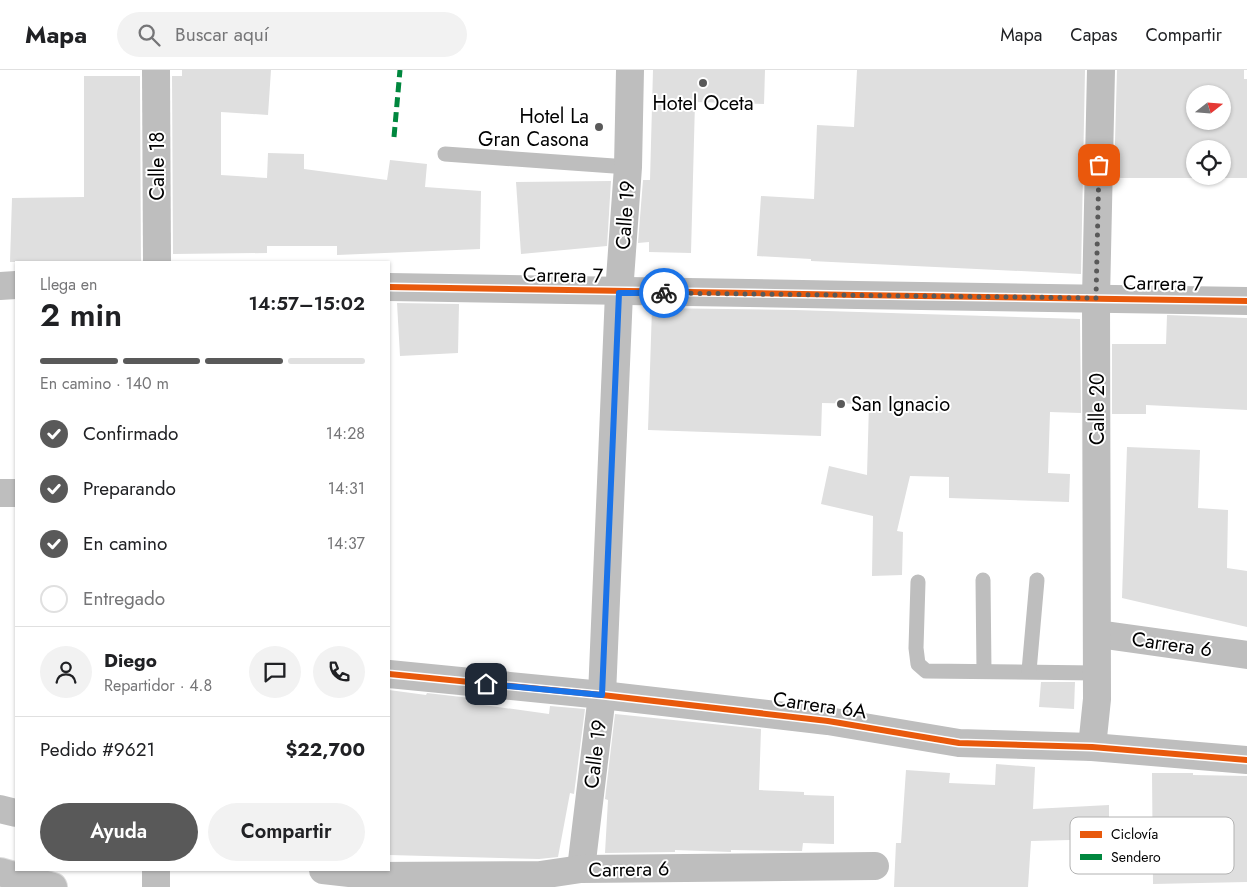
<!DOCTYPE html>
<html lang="es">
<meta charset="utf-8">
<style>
:root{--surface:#fff;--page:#f2f2f2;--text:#202124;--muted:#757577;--line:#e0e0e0;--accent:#595959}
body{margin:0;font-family:Jost,sans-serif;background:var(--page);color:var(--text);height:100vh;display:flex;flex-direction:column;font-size:19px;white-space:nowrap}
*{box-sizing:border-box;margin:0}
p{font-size:16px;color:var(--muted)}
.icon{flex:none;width:28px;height:28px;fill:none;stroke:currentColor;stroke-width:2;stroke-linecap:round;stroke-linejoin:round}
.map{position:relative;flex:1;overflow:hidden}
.details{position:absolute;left:15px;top:191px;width:375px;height:610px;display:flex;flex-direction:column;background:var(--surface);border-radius:0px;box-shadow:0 1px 4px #0004}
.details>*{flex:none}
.needle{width:32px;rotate:73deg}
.tools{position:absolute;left:1186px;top:15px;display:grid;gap:10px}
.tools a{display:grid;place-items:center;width:45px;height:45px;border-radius:50%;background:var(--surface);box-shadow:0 1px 4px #0004;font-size:25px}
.pin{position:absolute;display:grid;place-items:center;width:42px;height:42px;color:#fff;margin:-21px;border-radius:10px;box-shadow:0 2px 8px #0006}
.courier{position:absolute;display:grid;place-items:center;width:50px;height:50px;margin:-25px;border:4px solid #1a73e8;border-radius:50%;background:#fff;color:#222;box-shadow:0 1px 6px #0007}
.summary em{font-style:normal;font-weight:600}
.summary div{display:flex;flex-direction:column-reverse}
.summary{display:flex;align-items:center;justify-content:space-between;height:85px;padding:0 25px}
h1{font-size:32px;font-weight:600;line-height:38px}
.bar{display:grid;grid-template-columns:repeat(4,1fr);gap:8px 5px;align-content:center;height:60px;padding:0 25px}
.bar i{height:6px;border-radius:4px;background:var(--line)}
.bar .on{background:var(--accent)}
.bar p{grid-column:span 4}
.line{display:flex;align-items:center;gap:12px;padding:0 25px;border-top:1px solid var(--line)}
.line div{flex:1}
.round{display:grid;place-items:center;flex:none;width:52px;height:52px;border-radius:26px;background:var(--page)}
ol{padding:0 25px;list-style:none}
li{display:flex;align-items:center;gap:15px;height:55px}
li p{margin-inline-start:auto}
li .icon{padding:5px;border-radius:50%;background:var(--accent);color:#fff;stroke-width:4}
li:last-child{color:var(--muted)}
li i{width:28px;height:28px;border:2px solid var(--line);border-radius:50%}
.action{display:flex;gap:10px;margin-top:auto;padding:10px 25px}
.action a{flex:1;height:58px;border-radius:30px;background:var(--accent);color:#fff;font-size:20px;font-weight:600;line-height:58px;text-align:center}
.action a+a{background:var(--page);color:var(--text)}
header{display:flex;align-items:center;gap:30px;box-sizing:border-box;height:70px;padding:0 25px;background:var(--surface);border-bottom:1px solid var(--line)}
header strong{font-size:24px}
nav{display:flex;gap:28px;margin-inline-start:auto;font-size:18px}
.search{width:350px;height:45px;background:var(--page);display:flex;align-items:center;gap:12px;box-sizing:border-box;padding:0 18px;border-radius:28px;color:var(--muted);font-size:19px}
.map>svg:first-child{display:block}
</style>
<header>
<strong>Mapa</strong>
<div class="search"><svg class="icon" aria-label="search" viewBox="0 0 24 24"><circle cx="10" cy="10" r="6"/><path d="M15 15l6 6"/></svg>Buscar aquí</div>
<nav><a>Mapa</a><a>Capas</a><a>Compartir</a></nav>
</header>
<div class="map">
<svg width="1247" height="817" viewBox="0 0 1247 817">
<rect width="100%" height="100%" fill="#fff"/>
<g fill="#dfdfdf" fill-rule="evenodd">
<path d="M182,0H271L268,45L221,42V105L267,108L268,83L304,84V99L387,110L390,90L427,94L425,117L481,121L480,179L337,185V176H267V183L173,184L172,6H182Z"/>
<path d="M653,0H765L764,34L695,32L691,183L649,182V172L638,173L643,110H650Z"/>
<path d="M857,0H1085L1081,204L811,191V189L757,186L761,126L814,129L817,55L854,57Z"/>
<path d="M1117,0H1244V9H1247V108H1114ZM1195,24H1222V51H1195ZM1195,79H1222V106H1195Z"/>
<path d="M84,6H140L141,192H10L12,128L84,127Z"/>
<path d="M611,111L607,176L521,184L516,112Z"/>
<path d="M397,233L459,234L458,283L400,286Z"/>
<path d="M652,238L795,240L1080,249L1081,343L1050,342L1048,403L1070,404L1069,432L949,428V407L910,406L897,461L903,462L902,505L872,506L873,446L821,434L829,396L867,405L869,334L822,333L821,366L648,360Z"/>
<path d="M1167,245L1247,248V340L1146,335V344H1112V274H1166Z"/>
<path d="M1127,377L1200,380L1198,438L1228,440L1227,498L1247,501V557L1122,528Z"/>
<path d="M1041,612H1075L1074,639L1039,637Z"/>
<path d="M389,620L426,625L427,623L470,628L469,633L549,644L550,636L585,639L574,724L570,723L558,787L539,789L389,785Z"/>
<path d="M615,644L761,659L759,720L804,722V725L834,726V774L803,773L802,781L731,780V782L675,780V782L605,783L608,730L605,729Z"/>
<path d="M996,694L1035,697L1033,739L1109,735V769L1031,771L1028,817H894L896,773H901L906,700L950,703L949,713L995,715Z"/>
<path d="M1152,703H1193V705L1247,706V812L1153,814Z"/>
</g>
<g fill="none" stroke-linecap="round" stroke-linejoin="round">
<defs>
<path id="primary" d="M0,802L53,817"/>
</defs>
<use href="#primary" stroke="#dbdbdb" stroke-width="30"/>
<g stroke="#bebebe" stroke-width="15">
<path d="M445,84L628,97"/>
<path d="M983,510L984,601"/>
<path d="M918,512L916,578L918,594L926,601L1096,603"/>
<path d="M1029,601L1037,510"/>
</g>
<g stroke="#bebebe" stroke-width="28">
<path d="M156,0L157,192"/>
<path d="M0,216L16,215"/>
<path d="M389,217C675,224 961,225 1247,231"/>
<path d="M0,423H16"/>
<path d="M1098,564L1247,585"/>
<path d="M389,604L602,625L828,651L959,673L1092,677L1247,690"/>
<path d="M1092,677L1097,629L1096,228L1101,0"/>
<path d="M0,739L16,743"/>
<path d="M581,799L602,625L619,223L628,97L630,0"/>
<path d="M323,800L375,806L540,805L581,799L875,796"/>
<path d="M156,817V800"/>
</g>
<use href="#primary" stroke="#bebebe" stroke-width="28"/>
<path stroke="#00873e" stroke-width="5" stroke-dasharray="10 5" stroke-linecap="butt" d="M394,67L400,0"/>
<defs>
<g id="cycleway">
<path d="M389,217C675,224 961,225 1247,231"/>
<path d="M389,604L602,625L828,651L959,673L1092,677L1247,690"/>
</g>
</defs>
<use href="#cycleway" stroke="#fff" stroke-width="9"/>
<use href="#cycleway" stroke="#e8590c" stroke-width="6"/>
</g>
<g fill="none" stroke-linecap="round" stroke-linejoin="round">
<path stroke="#595959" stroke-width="5" stroke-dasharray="0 9" d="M664,223L1096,228L1099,95"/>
<path stroke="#1a73e8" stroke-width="6" d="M486,614L602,625L619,223H664"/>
</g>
<g fill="#595959" stroke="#fff" stroke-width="2">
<circle cx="703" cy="13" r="5"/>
<circle cx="599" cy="57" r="5"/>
<circle cx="841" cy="334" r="5"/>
</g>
<g text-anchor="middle" stroke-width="4" stroke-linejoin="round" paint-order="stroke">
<g font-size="20" fill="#000" stroke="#fff">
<text x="703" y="40">Hotel Oceta</text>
<text x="589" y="53" text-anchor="end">Hotel La<tspan x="589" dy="23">Gran Casona</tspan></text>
<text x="851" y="341" text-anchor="start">San Ignacio</text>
</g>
<g font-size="20" fill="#000" stroke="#fff">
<text transform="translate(157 96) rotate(-90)" y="7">Calle 18</text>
<text transform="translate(625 145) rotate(-86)" y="7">Calle 19</text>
<text transform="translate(563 205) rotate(1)" y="7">Carrera 7</text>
<text transform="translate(1163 213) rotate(1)" y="7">Carrera 7</text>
<text transform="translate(1097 339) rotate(-90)" y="7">Calle 20</text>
<text transform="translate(1172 574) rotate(8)" y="7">Carrera 6</text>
<text transform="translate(820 635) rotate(8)" y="7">Carrera 6A</text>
<text transform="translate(595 684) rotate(-83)" y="7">Calle 19</text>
<text transform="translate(629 799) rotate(-1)" y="7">Carrera 6</text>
</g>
</g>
<rect x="1070" y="747" width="164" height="57" rx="8" fill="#fff" stroke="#b2b2b2" stroke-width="1"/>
<rect x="1080" y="761" width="22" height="7" fill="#e8590c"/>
<rect x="1080" y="784" width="22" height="6" fill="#00873e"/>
<g font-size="14" fill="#000">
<text x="1111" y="769">Ciclovía</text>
<text x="1111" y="792">Sendero</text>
</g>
</svg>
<div class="tools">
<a><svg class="needle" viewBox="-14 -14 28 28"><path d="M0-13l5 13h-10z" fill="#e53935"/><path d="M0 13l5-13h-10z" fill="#757577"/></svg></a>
<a><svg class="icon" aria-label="locate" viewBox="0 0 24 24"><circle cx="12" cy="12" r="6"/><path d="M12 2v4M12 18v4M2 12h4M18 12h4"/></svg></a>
</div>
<div class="pin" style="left:1099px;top:95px;background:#ea580c"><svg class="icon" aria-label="bag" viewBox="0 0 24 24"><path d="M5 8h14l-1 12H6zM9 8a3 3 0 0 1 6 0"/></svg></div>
<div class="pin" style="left:486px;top:614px;background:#1f2937"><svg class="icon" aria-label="home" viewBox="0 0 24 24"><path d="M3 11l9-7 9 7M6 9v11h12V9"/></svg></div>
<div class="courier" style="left:664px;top:223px"><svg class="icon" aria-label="bike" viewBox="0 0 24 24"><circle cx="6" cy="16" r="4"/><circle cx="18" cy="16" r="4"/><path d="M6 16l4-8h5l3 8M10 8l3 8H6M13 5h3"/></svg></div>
<section class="details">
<div class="summary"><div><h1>2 min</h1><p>Llega en</p></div><em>14:57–15:02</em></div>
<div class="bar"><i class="on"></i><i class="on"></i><i class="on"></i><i></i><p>En camino · 140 m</p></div>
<ol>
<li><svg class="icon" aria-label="check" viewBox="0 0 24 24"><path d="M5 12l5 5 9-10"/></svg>Confirmado<p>14:28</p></li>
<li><svg class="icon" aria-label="check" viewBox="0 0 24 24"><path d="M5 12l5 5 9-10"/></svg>Preparando<p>14:31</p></li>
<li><svg class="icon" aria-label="check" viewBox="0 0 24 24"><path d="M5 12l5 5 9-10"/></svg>En camino<p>14:37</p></li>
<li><i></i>Entregado</li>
</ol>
<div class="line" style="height:90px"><a class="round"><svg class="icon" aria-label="person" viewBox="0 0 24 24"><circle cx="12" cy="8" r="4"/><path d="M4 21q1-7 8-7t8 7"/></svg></a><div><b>Diego</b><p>Repartidor · 4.8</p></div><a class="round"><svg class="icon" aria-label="chat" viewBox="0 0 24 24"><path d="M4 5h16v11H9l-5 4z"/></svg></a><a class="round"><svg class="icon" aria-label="phone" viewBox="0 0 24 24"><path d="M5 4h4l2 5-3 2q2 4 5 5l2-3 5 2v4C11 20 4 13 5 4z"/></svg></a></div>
<div class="line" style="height:65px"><div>Pedido #9621</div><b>$22,700</b></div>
<div class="action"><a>Ayuda</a><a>Compartir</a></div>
</section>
</div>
